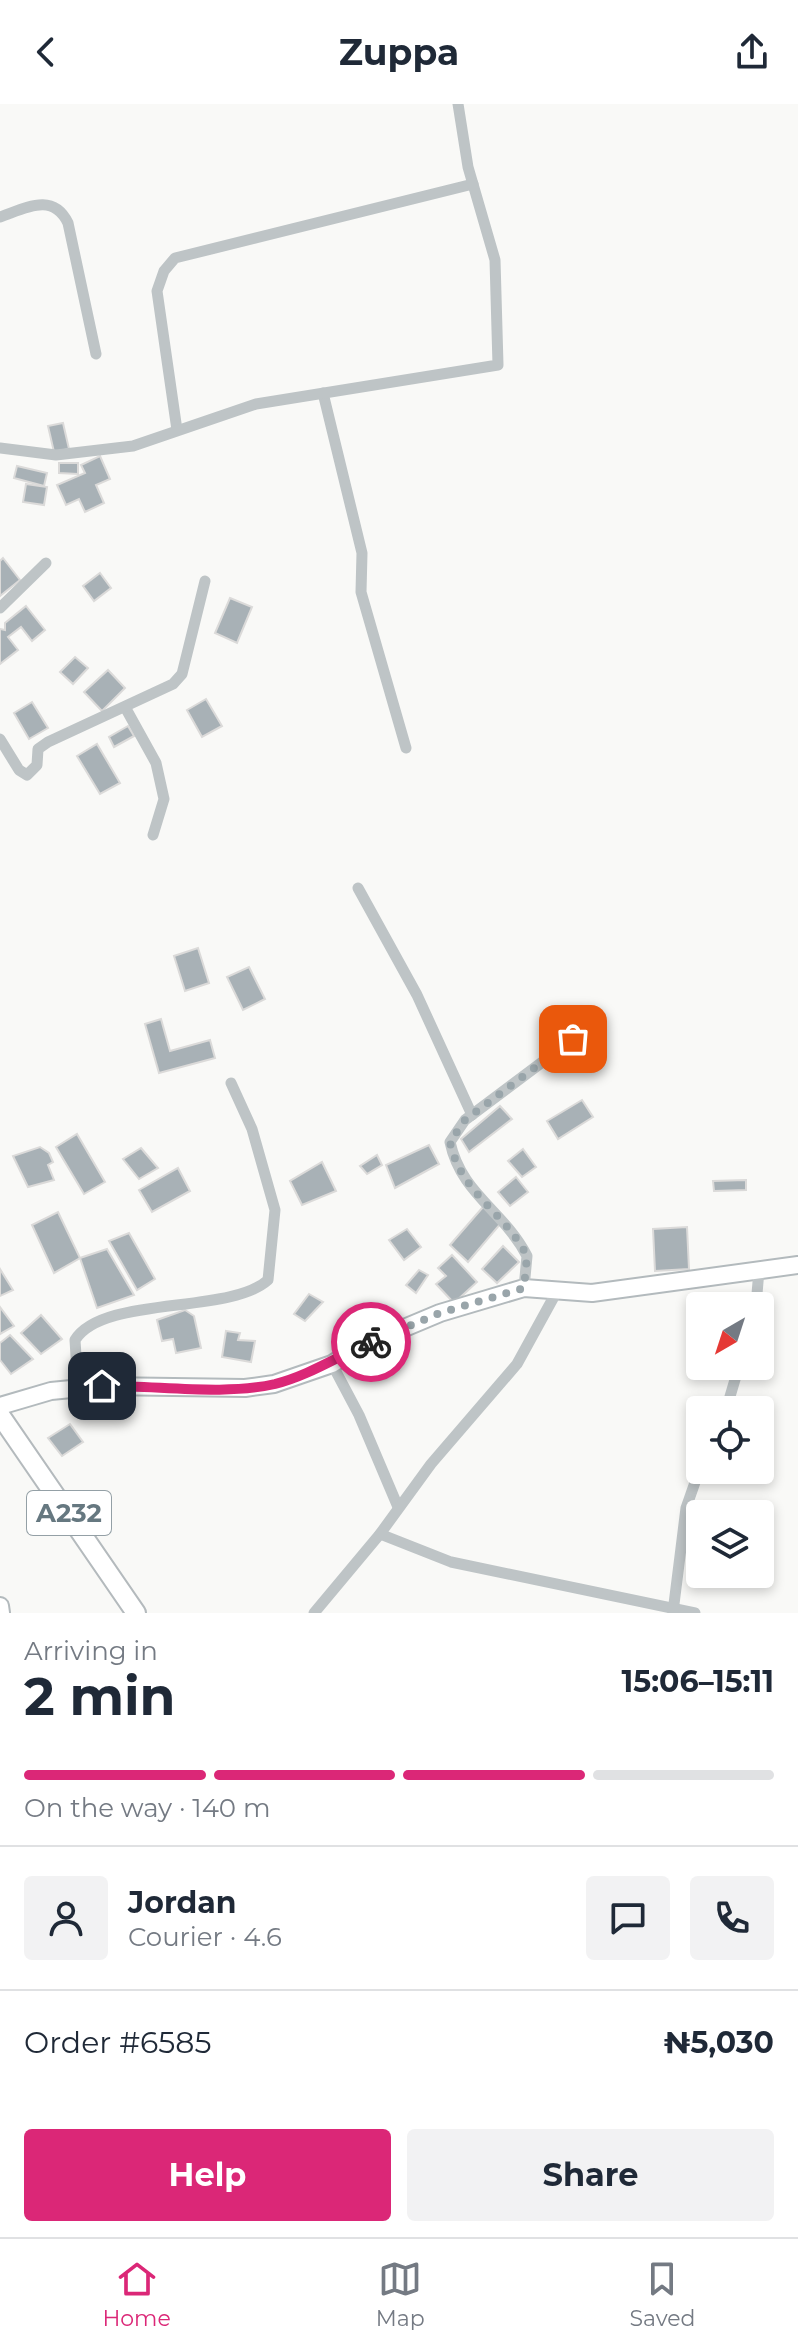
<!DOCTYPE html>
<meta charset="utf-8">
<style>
:root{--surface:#fff;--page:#f2f2f3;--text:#1f2937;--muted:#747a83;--line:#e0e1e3;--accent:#db2777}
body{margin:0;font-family:Montserrat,sans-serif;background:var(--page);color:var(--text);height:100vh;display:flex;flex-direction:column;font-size:30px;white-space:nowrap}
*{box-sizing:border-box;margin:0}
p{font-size:26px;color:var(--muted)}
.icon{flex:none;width:44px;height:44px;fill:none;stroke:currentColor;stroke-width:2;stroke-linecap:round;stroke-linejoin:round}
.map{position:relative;height:1509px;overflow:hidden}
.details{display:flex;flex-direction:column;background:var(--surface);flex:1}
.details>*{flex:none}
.needle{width:52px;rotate:219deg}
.tools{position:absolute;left:686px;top:1188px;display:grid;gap:16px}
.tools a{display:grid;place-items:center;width:88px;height:88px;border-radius:8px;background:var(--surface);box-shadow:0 4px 12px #0003;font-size:40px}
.pin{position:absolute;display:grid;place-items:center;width:68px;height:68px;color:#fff;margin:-34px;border-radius:16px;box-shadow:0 4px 12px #0006}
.courier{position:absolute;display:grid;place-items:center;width:80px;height:80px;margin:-40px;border:6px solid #db2777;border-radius:50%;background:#fff;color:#222;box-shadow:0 2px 10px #0007}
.head em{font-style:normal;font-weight:700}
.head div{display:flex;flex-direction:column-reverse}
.head{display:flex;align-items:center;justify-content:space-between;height:136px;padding:0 24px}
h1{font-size:52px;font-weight:700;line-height:60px}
.bar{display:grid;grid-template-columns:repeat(4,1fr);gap:12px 8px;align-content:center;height:96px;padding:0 24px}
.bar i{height:10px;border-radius:6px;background:var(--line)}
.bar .current{background:var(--accent)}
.bar p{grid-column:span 4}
.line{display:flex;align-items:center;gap:20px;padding:0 24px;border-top:2px solid var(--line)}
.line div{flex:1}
.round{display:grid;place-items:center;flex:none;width:84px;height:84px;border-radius:8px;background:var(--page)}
.action{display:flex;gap:16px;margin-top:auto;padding:16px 24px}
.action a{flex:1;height:92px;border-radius:8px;background:var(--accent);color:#fff;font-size:32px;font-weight:700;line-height:92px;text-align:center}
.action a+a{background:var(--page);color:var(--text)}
header{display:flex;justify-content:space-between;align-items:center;height:104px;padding:0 24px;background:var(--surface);font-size:36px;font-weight:700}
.tabs{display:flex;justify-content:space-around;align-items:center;height:112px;border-top:2px solid var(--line);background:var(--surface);font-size:22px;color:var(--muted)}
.tabs a{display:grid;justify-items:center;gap:4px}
.tabs .current{color:var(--accent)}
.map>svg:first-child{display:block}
</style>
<header><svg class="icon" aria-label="back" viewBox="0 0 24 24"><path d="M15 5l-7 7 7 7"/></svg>Zuppa<svg class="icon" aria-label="share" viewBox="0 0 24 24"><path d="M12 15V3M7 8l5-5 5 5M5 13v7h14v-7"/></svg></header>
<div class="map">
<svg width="798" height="1509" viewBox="0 0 798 1509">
<rect width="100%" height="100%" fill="#f9f9f7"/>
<g fill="#a8b1b6" stroke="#dbdad9" stroke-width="2">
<path d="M63,319L69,345L54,348L48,322Z"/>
<path d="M100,352L110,375L96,381L104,399L85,408L79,395L66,401L57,381L85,369L81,361Z"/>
<path d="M59,359H78V370L59,369Z"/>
<path d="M17,362L47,369L44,382L14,374Z"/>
<path d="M26,380L47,383L44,401L23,398Z"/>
<path d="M3,454L20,476L0,492V457Z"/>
<path d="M100,469L111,484L94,497L83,482Z"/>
<path d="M230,494L252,503L237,539L215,529Z"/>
<path d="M26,502L45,526L32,537L21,523L8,533L18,546L0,560V525L5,526V519Z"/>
<path d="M75,553L88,564L73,580L60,568Z"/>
<path d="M108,566L125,584L102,607L84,588Z"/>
<path d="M206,595L222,622L202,633L187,606Z"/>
<path d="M32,598L48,624L29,635L14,609Z"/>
<path d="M128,622L134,632L114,643L109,633Z"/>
<path d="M97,640L120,679L100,690L77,652Z"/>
<path d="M198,844L209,879L185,887L174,852Z"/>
<path d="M249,863L265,895L243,906L227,873Z"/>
<path d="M161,915L170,947L210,936L215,954L159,969L145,920Z"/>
<path d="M582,996L593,1013L558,1035L547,1017Z"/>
<path d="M500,1002L512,1015L469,1048L461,1035Z"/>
<path d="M77,1030L105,1078L84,1090L56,1043Z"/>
<path d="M429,1041L439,1060L395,1084L386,1061Z"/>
<path d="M40,1043L49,1049L53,1058L48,1061L54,1076L28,1083L13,1052Z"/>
<path d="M141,1044L158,1064L139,1075L123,1055Z"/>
<path d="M523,1045L536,1063L522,1073L508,1057Z"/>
<path d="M377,1051L382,1061L367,1070L360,1062Z"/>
<path d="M322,1058L336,1087L302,1101L290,1077Z"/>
<path d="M178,1064L190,1087L152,1108L139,1086Z"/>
<path d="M516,1073L528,1088L510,1102L498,1088Z"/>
<path d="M746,1076V1086L714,1087L713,1077Z"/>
<path d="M483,1103L502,1118L468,1158L450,1141Z"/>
<path d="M58,1108L80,1154L54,1169L32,1121Z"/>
<path d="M687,1123L689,1165L655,1167L653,1125Z"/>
<path d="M407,1125L421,1143L404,1156L389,1136Z"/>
<path d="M129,1129L155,1175L137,1186L109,1137Z"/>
<path d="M503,1142L519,1158L497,1179L482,1165Z"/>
<path d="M107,1145L134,1191L97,1204L80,1154Z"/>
<path d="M452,1151L477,1178L454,1199L436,1180L446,1172L438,1164Z"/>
<path d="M0,1165L13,1186L0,1192Z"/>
<path d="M419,1166L428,1171L416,1189L406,1181Z"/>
<path d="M309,1190L323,1198L305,1217L294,1210Z"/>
<path d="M0,1203L14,1222L0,1230Z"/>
<path d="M185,1206L194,1212L201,1244L176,1249L173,1235L162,1237L157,1216Z"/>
<path d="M41,1211L62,1235L41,1250L21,1229Z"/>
<path d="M226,1227L240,1229L238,1236L255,1237L251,1258L222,1253Z"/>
<path d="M10,1231L33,1255L11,1270L0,1256V1239Z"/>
<path d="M70,1320L83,1338L62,1352L48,1334Z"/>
</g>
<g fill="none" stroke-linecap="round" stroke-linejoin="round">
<defs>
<g id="secondary">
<path d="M0,1302L51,1287L102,1282L245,1284L274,1280L332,1260L359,1243L440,1209L524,1184L592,1189L798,1161"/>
<path d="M0,1502L1,1509"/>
</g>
<path id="primary" d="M0,1311L136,1509"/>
</defs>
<use href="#secondary" stroke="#b3babd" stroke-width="20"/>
<use href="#primary" stroke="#b4babd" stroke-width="22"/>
<g stroke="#bec4c6" stroke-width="11">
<path d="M0,113C26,104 53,88 68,119L96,250"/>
<path d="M323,289L362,449L361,488L406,644"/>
<path d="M177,326L157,187L164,167L175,154L473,80"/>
<path d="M0,344L56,351L133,342L256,300L498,261L495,156L468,63L458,0"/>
<path d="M0,504L46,459"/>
<path d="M125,603L156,659L164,695L153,731"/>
<path d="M0,635L19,666L27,671L37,661L38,645L48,638L173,580L182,570L205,477"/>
<path d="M358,784L417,891L472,1011"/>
<path d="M524,1184L527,1152C504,1107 461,1090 450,1038L465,1016L573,935"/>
<path d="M756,1202L759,1166"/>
<path d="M332,1260L359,1311L398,1403"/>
<path d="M78,1284L75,1236C103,1191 229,1211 268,1176L275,1106L252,1025L231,979"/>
<path d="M726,1306L739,1262"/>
<path d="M380,1430L451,1458L695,1509"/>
<path d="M673,1508L686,1404L700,1364"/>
<path d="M314,1509L380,1430L431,1360L517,1260L556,1189"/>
</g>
<use href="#secondary" stroke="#fff" stroke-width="16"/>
<use href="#primary" stroke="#fff" stroke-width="18"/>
</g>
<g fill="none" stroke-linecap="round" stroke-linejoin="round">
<path stroke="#99a5aa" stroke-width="8" stroke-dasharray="0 14.4" d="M371,1238L440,1209L524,1184L527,1152C504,1107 461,1090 450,1038L465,1016L573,935"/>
<path stroke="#db2777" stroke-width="10" d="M102,1282C156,1281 223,1292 275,1280C310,1271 338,1252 371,1238"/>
</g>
<g text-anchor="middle" stroke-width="8" stroke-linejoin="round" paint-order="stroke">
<rect fill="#fff" stroke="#94a0a6" stroke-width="2" x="27" y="1387" width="84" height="44" rx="6"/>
<g font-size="26" font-weight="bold" fill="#667880">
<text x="69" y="1418">A232</text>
</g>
</g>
</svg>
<div class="tools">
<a><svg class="needle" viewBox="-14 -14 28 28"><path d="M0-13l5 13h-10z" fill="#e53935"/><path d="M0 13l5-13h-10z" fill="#747a83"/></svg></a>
<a><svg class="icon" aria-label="locate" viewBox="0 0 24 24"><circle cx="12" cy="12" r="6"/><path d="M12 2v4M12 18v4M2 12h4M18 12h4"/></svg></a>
<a><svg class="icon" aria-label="layers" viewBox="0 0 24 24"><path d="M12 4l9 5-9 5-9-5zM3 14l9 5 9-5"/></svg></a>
</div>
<div class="pin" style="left:573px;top:935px;background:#ea580c"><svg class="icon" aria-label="bag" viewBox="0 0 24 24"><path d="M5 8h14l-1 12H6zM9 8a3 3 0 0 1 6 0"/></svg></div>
<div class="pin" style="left:102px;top:1282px;background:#1f2937"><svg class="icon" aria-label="home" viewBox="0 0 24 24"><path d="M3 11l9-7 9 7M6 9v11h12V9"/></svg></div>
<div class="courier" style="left:371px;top:1238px"><svg class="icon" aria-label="bike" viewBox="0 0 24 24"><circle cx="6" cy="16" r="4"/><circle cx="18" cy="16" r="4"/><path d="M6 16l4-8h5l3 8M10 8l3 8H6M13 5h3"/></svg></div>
</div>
<section class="details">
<div class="head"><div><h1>2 min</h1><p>Arriving in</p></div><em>15:06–15:11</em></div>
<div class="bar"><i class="current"></i><i class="current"></i><i class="current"></i><i></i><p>On the way · 140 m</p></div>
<div class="line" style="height:144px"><a class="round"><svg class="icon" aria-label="person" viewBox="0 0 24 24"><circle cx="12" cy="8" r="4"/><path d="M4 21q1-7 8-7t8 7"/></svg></a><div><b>Jordan</b><p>Courier · 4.6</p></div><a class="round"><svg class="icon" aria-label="chat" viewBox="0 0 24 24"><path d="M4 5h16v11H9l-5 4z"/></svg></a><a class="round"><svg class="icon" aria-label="phone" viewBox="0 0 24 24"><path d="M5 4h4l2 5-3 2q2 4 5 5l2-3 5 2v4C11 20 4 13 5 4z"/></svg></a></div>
<div class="line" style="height:104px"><div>Order #6585</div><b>₦5,030</b></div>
<div class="action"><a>Help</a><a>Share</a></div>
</section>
<nav class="tabs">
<a class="current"><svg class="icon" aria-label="home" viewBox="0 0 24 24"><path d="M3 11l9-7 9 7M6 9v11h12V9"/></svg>Home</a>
<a><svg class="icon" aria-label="map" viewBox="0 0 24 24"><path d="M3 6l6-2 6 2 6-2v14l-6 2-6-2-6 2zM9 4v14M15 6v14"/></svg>Map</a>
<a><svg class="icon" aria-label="saved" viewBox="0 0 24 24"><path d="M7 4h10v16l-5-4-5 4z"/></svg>Saved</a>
</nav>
